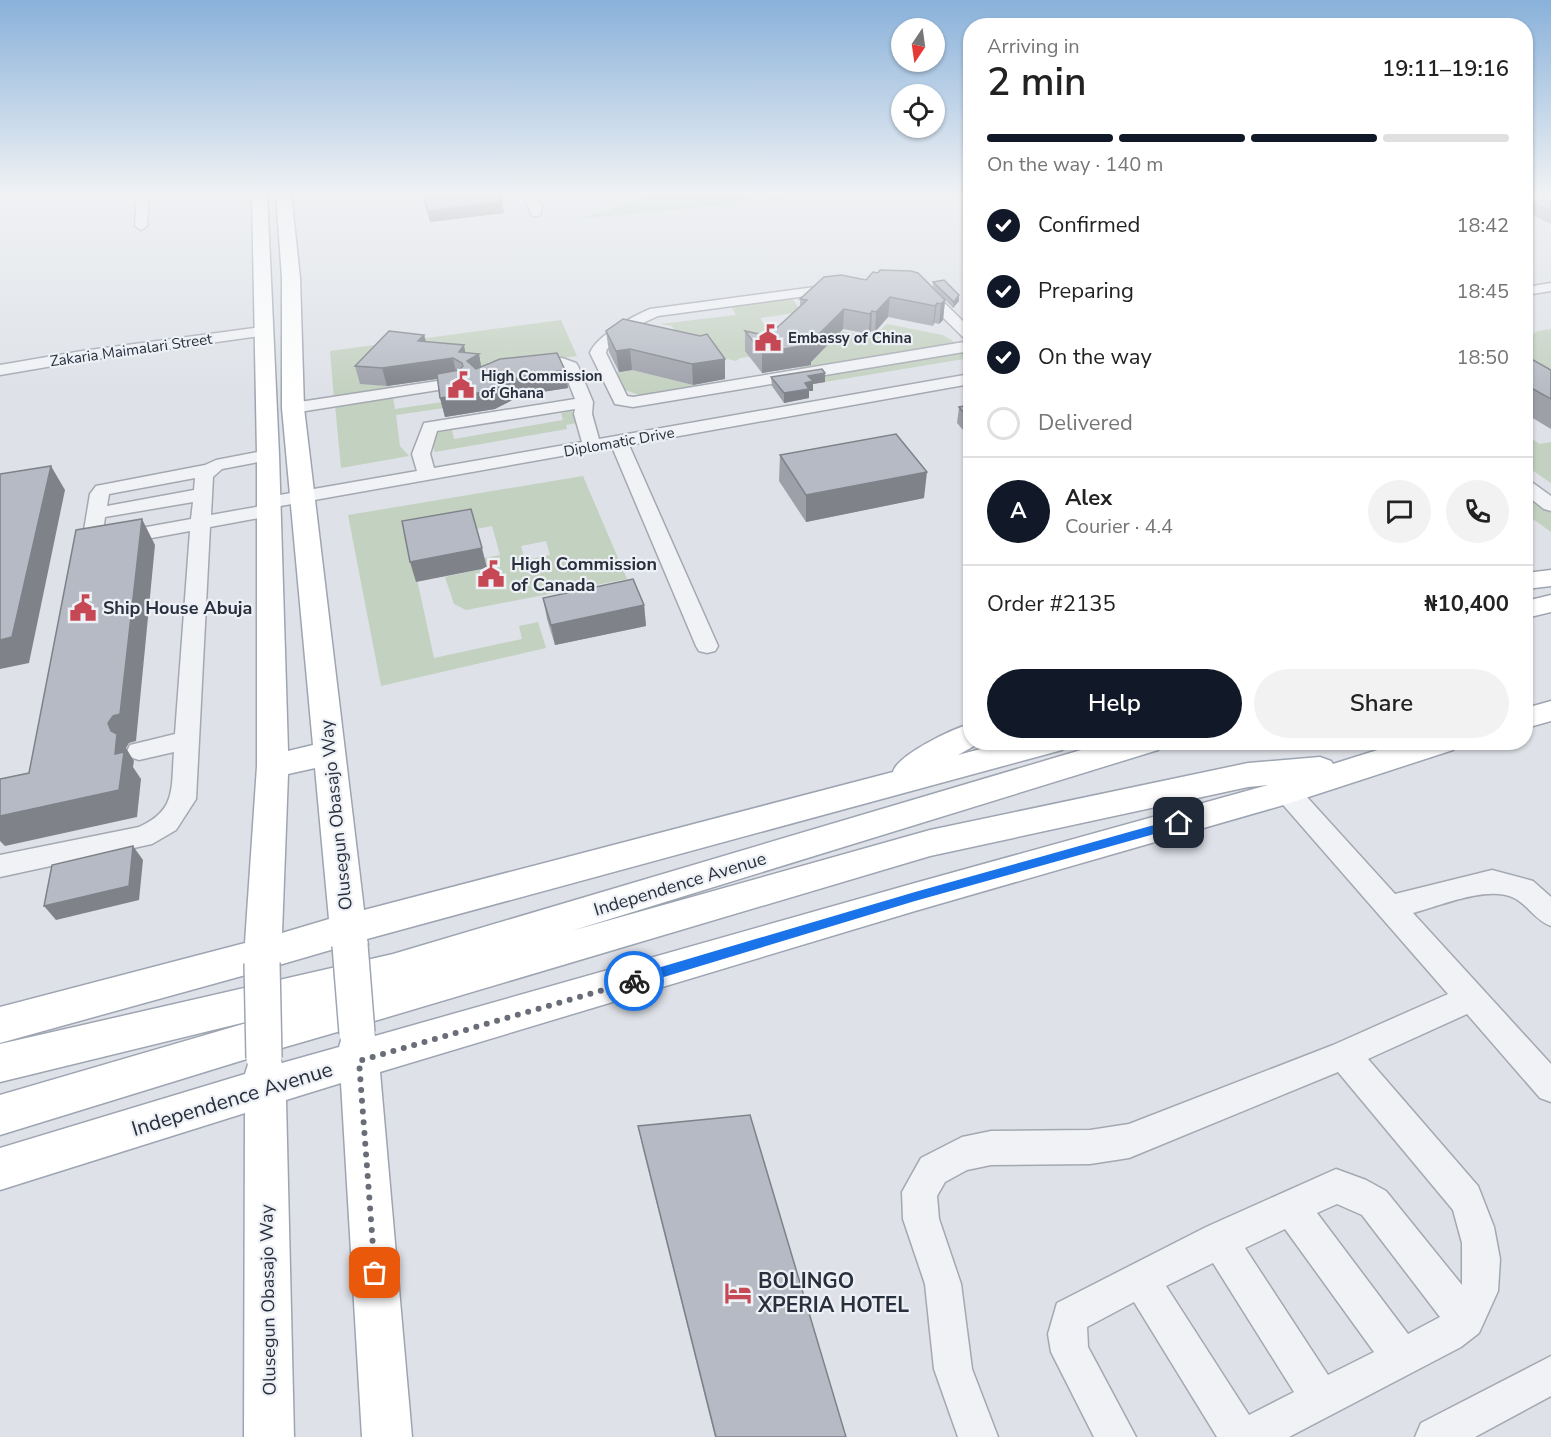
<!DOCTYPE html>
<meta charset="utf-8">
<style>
:root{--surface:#fff;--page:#f2f2f2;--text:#222;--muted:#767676;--line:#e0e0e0;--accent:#111827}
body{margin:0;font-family:"Nunito Sans",sans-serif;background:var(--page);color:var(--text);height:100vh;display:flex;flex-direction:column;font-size:22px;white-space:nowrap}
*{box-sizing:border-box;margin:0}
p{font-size:20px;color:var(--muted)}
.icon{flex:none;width:33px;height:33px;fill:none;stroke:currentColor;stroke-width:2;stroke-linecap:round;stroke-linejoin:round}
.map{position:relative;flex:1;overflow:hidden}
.sheet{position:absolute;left:963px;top:18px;width:570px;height:732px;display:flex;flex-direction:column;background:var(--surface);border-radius:24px;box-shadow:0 2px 4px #0004}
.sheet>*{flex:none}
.needle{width:39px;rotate:193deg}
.fabs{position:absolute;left:891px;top:18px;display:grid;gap:12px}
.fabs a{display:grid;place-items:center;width:54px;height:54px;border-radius:50%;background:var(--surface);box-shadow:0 2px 4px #0004;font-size:30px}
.pin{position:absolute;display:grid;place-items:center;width:51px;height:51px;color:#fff;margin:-26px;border-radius:12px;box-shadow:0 3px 9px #0006}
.courier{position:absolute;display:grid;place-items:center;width:60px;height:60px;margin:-30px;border:4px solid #1a73e8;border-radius:50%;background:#fff;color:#222;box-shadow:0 2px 8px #0007}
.summary em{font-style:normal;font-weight:600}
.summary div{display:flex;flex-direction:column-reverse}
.summary{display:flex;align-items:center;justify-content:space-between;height:102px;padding:0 24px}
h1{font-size:39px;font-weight:600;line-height:45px}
.bar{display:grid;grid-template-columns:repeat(4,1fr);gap:9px 6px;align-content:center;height:72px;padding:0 24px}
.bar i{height:8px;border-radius:4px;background:var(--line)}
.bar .active{background:var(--accent)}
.bar p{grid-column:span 4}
.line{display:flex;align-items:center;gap:15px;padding:0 24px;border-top:2px solid var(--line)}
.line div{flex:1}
.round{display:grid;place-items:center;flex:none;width:63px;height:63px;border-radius:32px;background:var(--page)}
ol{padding:0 24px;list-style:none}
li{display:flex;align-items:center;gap:18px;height:66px}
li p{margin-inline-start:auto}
li .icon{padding:6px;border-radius:50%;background:var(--accent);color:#fff;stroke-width:4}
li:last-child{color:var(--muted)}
li i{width:33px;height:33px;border:3px solid var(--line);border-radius:50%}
.primary-button{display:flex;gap:12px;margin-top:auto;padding:12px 24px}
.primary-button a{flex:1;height:69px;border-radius:36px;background:var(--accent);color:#fff;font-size:24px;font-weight:600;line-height:69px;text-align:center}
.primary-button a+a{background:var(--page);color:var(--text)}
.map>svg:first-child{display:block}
</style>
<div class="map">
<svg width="1551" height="1437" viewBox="0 0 1551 1437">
<rect width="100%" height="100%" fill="#dee1e7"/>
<g fill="#c3d1c0" fill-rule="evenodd">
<path d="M661,193H741L756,201L791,193H846L580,219Z"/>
<path d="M792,298L801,312L760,318L768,330L791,335L761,355L740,358L736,361L711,355L679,339L672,326L660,324L736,315L731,306Z"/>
<path d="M561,320L577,356L542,361L540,355L488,362L489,369L361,383L406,388L334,399L330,351Z"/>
<path d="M887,324L943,335L953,341L954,344L795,371L831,329L873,337Z"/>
<path d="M1551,329V372L1526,357V338L1538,331Z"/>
<path d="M966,349L970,350V358L825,382L818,373Z"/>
<path d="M632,370L701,387L642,396L625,390L616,372Z"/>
<path d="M393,397L395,409L443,402L444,408L396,415L400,446L409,456L341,468L335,405Z"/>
<path d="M572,411L577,423L566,425L567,429L435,452L432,444L435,433L452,430L454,439L563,420L561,413Z"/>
<path d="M1526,435L1540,444L1551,442V483L1526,466Z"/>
<path d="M583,476L627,579L466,610L454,604L445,577L486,568L484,558L500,555L492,526L409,542L434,658L522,639L519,626L538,622L546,648L381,686L348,515ZM546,541L550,555L525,560L521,546Z"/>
<path d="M1526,495L1551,512V532L1526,514Z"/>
</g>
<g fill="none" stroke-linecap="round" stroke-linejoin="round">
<defs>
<g id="minor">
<path d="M137,193H149L147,226L141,230L135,226Z"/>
<path d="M523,193H535L542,206L540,216H532Z"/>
<path d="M920,283L925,284L970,328V340L965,339L915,290L913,287Z"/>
<path d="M1551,283V291L1526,295V287Z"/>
<path d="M838,284L845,288L843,291L658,316L645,322L607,349L606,353L627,396L633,397L970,341V351L633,407L615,404L590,353C596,336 633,316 650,309Z"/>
<path d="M262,327L270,332L267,335L82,361L0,375V365L82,351Z"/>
<path d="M562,358L576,363L578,366L593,402L592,414L599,439L970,374V384L629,445L718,646L715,651L707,653L699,651L696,646L612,447L275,507L278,511L275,515L210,527L196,799L176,830L152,844L0,877V855L139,827C177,810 171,788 174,752L139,760L130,757L127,751L130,745L175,734L190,531L108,546L86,540L83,536L90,494L96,486L205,465L216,460L268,450L274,451L277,455L274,459L222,469L213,477L211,515L261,506L258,503L261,499L268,497L417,471L412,454L424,423L575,399L563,369L530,371L522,366L530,361ZM575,409L574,414L582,442L434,468L430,454L437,431ZM195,478L194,490L107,506L109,494ZM193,502L191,519L108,534L103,533L105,517Z"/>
<path d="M457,378L465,383L463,386L293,413L287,412L284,408L287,404L293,403Z"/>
<path d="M1526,481L1533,483L1551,496V511L1544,509L1526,495Z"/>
<path d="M1287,782L1296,785L1395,894L1492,870L1533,881L1551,897V926C1535,920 1528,905 1514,898C1488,885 1440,906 1413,913L1551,1064V1102L1540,1098L1467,1014L1368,1059L1478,1186L1494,1227L1500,1259L1498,1291L1479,1333L1461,1347L1289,1437H1217L1134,1302L1087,1327L1088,1347L1136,1437H1094L1051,1352L1048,1334L1057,1303L1206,1227L1336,1169L1366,1180L1386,1191L1462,1285V1243L1453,1210L1338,1072L1129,1158L1090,1164L991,1165L967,1170L945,1182L937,1196L939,1219L961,1284L972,1369L998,1437H958L934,1369L925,1284L903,1219L902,1192L921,1158L962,1137L991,1131L1090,1130L1129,1124L1333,1045L1448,994L1278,799L1274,792L1278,785ZM1337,1204L1362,1215L1440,1317L1408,1334L1317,1213ZM1285,1229L1374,1352L1328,1375L1245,1248ZM1213,1263L1294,1392L1249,1415L1166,1286Z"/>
<path d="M1551,1356V1396L1475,1437H1415L1421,1423Z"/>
</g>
<g id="major">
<path d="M252,193H267L279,455L288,751L313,745L282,408V278L276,193H291L300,278L304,408L364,910L893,772C897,755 952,729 970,724V742H981L958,755L1007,742H1066L1062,750L367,939L368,945L363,956L350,961L337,956L334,949L279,965L275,974L262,979L249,974L0,1043V1007L245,943L257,766V455ZM315,768L329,919L282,933L288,774Z"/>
<path d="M1551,570V586L1526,589V573Z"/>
<path d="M1551,595V612L1526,618V601Z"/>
<path d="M1551,701V721L1526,728V708Z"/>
<path d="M1108,742H1162L1158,750L571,931L930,830L1248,763L1320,757L1331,761L1333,764L1403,742H1457L1453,750L1287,804L915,911L380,1072L412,1437H362L341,1083L286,1100L294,1437H244L245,1113L0,1190V1148L245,1074L250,1058L0,1135V1095L274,1015L0,1082V1044L393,954ZM1268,785L915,883L375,1036L372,1029L361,1025L930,856L1248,787ZM344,1030L339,1047L282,1063L279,1057L268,1052Z"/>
</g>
</defs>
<use href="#minor" stroke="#a4a8b1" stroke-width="3"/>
<use href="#major" stroke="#9ea5b2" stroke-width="3"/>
<use href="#minor" fill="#f1f2f6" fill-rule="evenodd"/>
<use href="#major" fill="#fff" fill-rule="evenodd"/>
<defs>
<g id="major-bridge">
<path d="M350,945L357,1033"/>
<path d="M262,963L264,1058"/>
</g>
</defs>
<use href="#major-bridge" stroke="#9ea5b2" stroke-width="38" stroke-linecap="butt"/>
<use href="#major-bridge" stroke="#fff" stroke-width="35"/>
</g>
<g fill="#9da0a9">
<path d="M421,193H498L502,202L504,213L430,222Z"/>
<path d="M1551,200V224L1527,212L1532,202Z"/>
<path d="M824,277L945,300L943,320L939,324L934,323L933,326L888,317L875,332L871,331L869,334L843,329L811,362V365L762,373L745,351V331L768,336L800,307V299Z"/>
<path d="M933,282L959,301L953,308L933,287Z"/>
<path d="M606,331L725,359V379L693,385L632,370L619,372L609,352Z"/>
<path d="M424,335L426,342L466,353L479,354L481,367L565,370L568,388L522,395L495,409L445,417L440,398L437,379L387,386L360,384L355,366Z"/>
<path d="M1526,356L1551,370V429L1526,414Z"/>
<path d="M825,373V382L813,384V391H809V398L784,403L772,386L771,377Z"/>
<path d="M970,405V438L957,423L959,407Z"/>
<path d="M780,455L924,498L806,522L779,481Z"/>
<path d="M543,598L644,605L646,626L555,645L547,619Z"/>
<path d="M638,1126L846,1437H715L643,1149Z"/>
</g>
<g fill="#7f8289">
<path d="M502,202L504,213L430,222L428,211Z"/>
<path d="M959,295V301L953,308L954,302Z"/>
<path d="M890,297L888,317L875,332L876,312Z"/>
<path d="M945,300L943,320L939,324L941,304Z"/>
<path d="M937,303L934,323L933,326L935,306Z"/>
<path d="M844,309L843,329L811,362V365L762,373V353L810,343Z"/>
<path d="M872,311L871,331L869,334L870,314Z"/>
<path d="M424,335L429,352L418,341Z"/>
<path d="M464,345L467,361L479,354L482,372L471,379L459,352Z"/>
<path d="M630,349L632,370L619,372L616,351Z"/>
<path d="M453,358L457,376L387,386L382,368Z"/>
<path d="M725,359V379L693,385L692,364Z"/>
<path d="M565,370L568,388L522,395L495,409L445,417L440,398L519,377Z"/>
<path d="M825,373V382L813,384V391H809V398L784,403V393L805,383L808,376Z"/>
<path d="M51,466L65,490L29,663L0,669V640Z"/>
<path d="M927,472L924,498L806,522V495Z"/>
<path d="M142,519L155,545L136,741L129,743L126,748L134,761L133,767L141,779L137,817L5,846L0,841V816L115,754L111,731L108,723L113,716Z"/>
<path d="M482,548L487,568L416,582L410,562Z"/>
<path d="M644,605L646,626L555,645L551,625Z"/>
<path d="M133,846L143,860L139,900L56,920L44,906Z"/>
</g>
<g fill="#b6bac4" stroke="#7f8289" stroke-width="1.5">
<path d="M422,193H498L502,202L428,211Z"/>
<path d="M1551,200V211L1532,202Z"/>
<path d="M880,270L911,271L918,273L945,300L941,304L937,303L935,306L890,297L876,312L872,311L870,314L844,309L810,343L812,344L762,353L745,331L768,336L807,300L800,299L824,277L841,275L866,280L873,272L878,273Z"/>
<path d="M944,280L959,295L954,302L933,282Z"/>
<path d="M623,319L700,336L707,334L725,359L692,364L630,349L616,351L606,331Z"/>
<path d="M389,331L424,335L418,341L464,345L459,352L479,354L467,361L476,369L500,359L557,353L565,370L519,377L492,391L440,398L437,374L459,370L463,366L462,363L453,358L382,368L355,366Z"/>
<path d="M1526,356L1551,370V399L1526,385Z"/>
<path d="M822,369L825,373L808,376L813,381L805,383L809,389L784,393L771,377Z"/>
<path d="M970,405V420L959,407Z"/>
<path d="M896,434L927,472L806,495L780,455Z"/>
<path d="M51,466L12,637L0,640V474Z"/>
<path d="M471,509L482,548L410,562L402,521Z"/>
<path d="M142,519L120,714L113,716L108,723L111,731L117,734L115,754L124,752L119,790L0,816V779L29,773L76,530Z"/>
<path d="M633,579L644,605L551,625L543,598Z"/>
<path d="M133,846L129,886L44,906L52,865Z"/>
<path d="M750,1115L846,1437H716L638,1126Z"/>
</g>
<linearGradient id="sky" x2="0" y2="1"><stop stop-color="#89b1da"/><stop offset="0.49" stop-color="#f0f2f4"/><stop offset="1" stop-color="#f0f2f4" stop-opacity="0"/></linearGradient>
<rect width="1551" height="394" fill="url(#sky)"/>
<path fill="#1a73e8" d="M1179,818L1183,820V826L915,901L634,986L627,981L634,975L915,892Z"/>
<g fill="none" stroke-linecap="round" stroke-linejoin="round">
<path stroke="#686d78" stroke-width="6" stroke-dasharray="0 10.8" d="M375,1273L359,1061L634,981"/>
</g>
<defs>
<symbol id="civic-bare" viewBox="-9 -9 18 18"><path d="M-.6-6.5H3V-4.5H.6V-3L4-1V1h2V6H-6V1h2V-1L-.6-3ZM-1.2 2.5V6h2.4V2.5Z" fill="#c74855" stroke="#edf0f5" stroke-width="2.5" paint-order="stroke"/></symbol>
<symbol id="hotel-bare" viewBox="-9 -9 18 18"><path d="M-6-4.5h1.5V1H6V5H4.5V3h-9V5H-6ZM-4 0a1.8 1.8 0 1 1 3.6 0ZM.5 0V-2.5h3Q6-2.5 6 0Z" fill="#c74855" stroke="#edf0f5" stroke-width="2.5" paint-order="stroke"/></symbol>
</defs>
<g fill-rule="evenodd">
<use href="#civic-bare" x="749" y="319" width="38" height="38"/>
<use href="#civic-bare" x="442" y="366" width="38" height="38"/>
<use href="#civic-bare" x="472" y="555" width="38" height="38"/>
<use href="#civic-bare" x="64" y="589" width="38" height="38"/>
<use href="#hotel-bare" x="719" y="1274" width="38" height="38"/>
</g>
<g text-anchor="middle" stroke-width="4.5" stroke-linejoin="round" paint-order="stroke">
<g font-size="15" font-weight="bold" fill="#282f3d" stroke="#edf0f5" text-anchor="start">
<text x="788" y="343">Embassy of China</text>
<text x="481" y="381">High Commission<tspan x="481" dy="17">of Ghana</tspan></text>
</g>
<g font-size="15" fill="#282f3d" stroke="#edf0f5">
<text transform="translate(131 350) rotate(-8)" y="5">Zakaria Maimalari Street</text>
<text transform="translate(619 442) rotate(-10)" y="5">Diplomatic Drive</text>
</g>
<g font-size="18" font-weight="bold" fill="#282f3d" stroke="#edf0f5" text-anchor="start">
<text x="511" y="570">High Commission<tspan x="511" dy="21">of Canada</tspan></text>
<text x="103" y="614">Ship House Abuja</text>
</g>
<g font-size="18" fill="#282f3d" stroke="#edf0f5">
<text transform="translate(336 815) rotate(-96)" y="6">Olusegun Obasajo Way</text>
<text transform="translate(680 884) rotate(-17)" y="6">Independence Avenue</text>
<text transform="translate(268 1300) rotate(-91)" y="6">Olusegun Obasajo Way</text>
</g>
<g font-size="21" fill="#282f3d" stroke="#edf0f5">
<text transform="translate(232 1099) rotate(-17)" y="7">Independence Avenue</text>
</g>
<g font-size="21" font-weight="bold" fill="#282f3d" stroke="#edf0f5" text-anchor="start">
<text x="758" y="1288">BOLINGO<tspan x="758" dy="24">XPERIA HOTEL</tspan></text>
</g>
</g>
</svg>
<div class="fabs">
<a><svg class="needle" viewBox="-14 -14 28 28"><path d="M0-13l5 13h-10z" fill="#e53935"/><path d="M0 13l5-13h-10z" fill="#767676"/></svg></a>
<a><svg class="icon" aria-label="locate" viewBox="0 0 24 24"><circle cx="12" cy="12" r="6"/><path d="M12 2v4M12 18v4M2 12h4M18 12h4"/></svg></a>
</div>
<div class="pin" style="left:375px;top:1273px;background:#ea580c"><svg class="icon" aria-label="bag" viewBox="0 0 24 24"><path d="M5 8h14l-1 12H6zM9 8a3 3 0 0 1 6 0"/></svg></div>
<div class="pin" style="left:1179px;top:823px;background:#1f2937"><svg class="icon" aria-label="home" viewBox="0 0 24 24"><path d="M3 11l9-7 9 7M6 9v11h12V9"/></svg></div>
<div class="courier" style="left:634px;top:981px"><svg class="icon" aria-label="bike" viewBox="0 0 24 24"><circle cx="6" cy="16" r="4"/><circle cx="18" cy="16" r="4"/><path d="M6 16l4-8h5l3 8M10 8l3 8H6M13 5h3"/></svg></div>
<section class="sheet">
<div class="summary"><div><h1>2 min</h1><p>Arriving in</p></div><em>19:11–19:16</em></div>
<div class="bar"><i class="active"></i><i class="active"></i><i class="active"></i><i></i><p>On the way · 140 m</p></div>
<ol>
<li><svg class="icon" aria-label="check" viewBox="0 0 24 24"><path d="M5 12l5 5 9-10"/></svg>Confirmed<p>18:42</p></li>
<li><svg class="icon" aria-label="check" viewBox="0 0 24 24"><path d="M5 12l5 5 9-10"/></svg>Preparing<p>18:45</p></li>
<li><svg class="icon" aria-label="check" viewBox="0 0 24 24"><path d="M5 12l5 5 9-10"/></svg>On the way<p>18:50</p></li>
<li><i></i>Delivered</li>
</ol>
<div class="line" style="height:108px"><b class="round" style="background:var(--accent);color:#fff">A</b><div><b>Alex</b><p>Courier · 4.4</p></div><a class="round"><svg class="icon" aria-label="chat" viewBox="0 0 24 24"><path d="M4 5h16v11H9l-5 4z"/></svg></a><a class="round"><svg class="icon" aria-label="phone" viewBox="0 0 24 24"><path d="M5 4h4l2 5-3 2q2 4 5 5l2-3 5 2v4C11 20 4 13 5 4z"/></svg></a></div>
<div class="line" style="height:78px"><div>Order #2135</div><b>₦10,400</b></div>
<div class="primary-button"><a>Help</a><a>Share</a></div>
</section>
</div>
